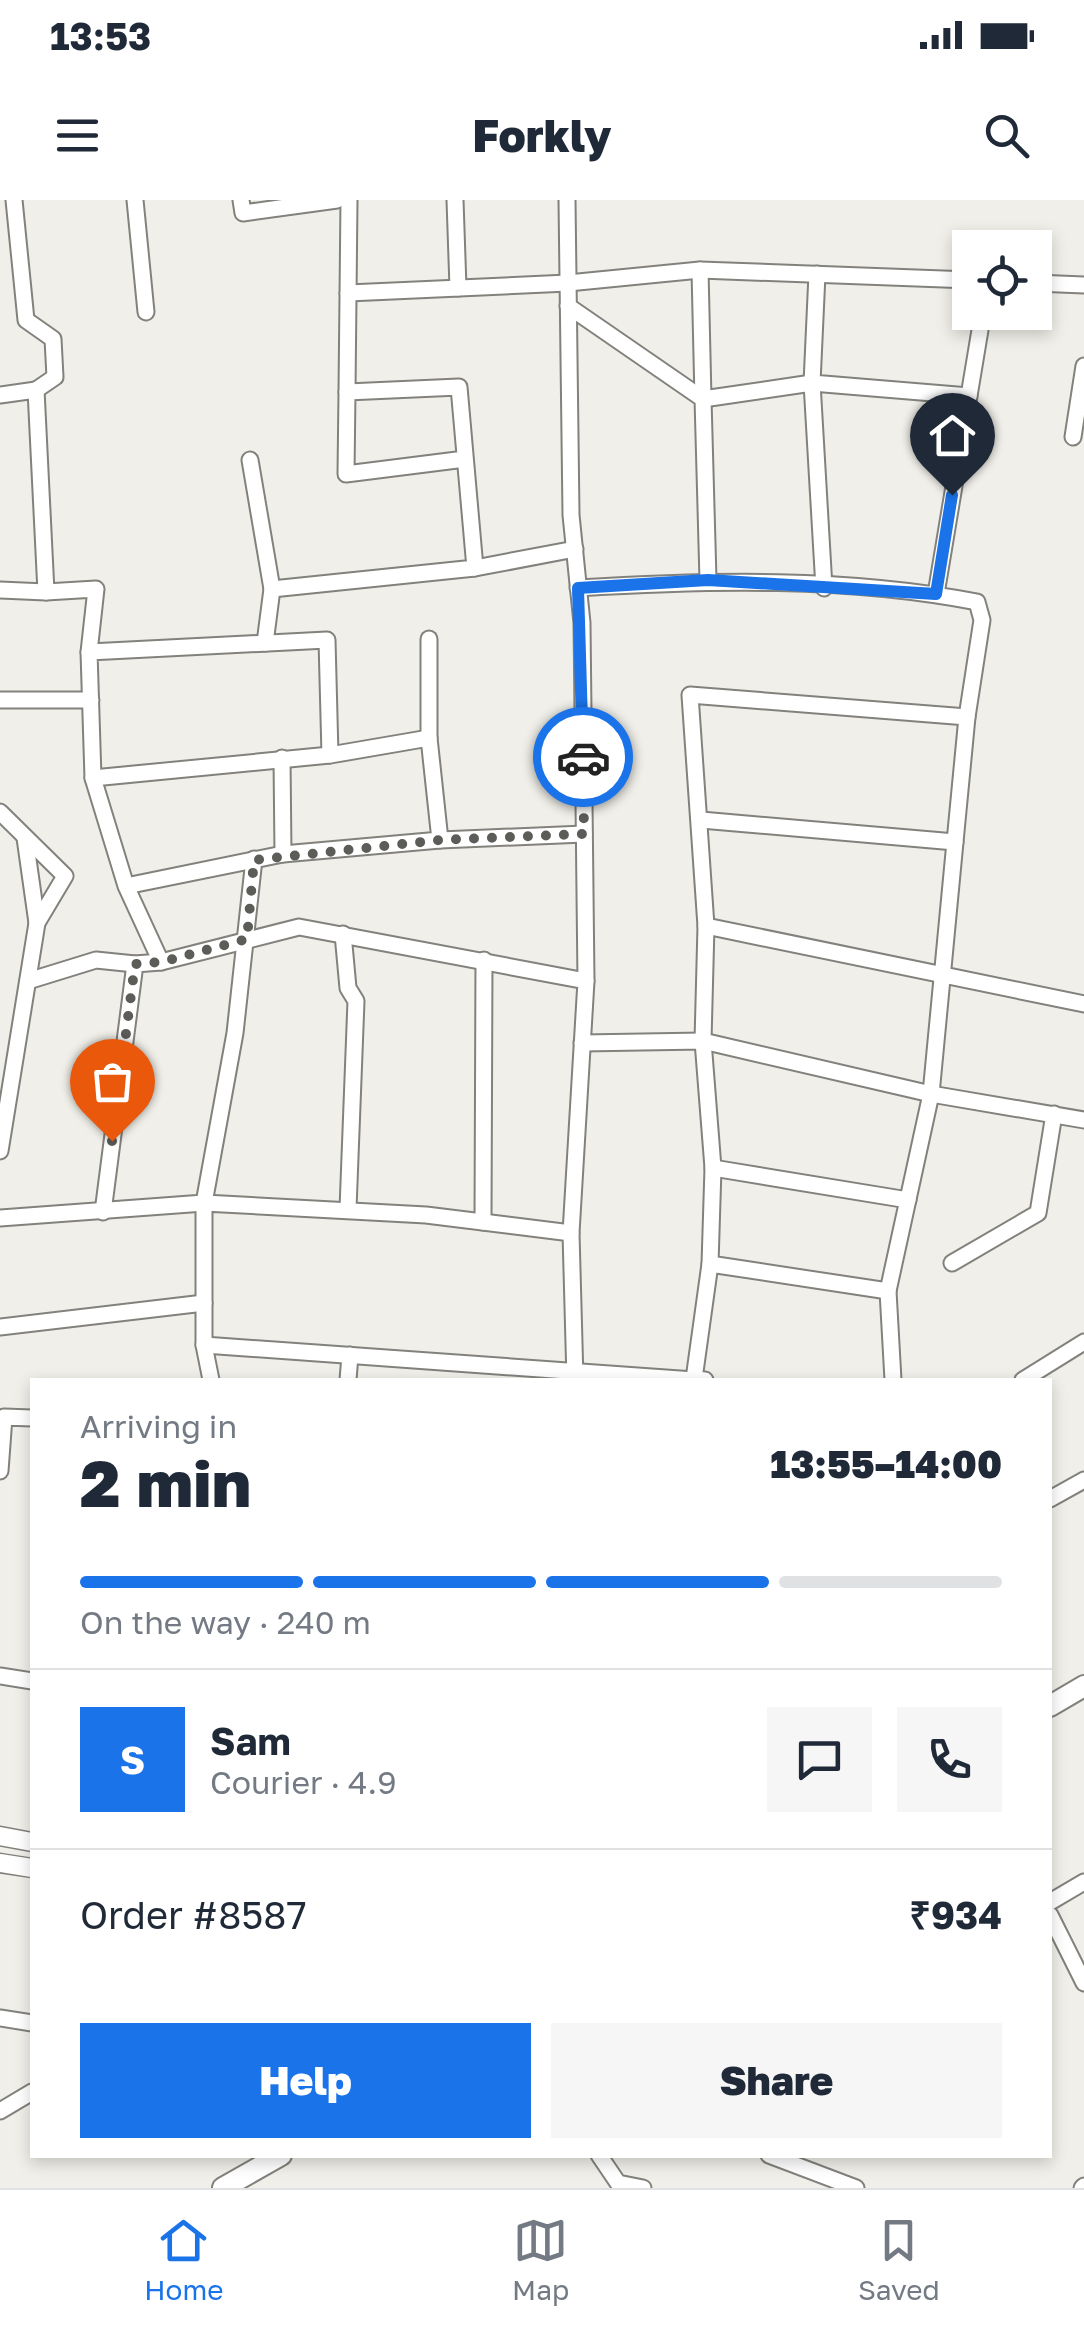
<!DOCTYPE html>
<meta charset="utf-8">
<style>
:root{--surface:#fff;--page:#f6f6f7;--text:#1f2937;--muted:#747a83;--line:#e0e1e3;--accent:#1a73e8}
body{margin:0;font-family:"Golos Text",sans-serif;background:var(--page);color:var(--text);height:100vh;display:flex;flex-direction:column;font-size:38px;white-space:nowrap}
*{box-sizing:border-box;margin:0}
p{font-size:32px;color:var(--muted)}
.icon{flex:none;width:55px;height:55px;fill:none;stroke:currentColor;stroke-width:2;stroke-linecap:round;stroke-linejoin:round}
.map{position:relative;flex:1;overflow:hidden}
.panel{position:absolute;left:30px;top:1178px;width:1022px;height:780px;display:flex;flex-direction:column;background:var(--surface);border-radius:0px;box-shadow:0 5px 15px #0003}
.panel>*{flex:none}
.fabs{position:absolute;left:952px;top:30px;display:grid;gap:20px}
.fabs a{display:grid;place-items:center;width:100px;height:100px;border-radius:0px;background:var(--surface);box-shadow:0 5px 15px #0003;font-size:50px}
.pin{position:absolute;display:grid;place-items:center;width:85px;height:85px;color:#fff;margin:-102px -42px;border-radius:50% 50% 50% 0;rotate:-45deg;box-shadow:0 0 10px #0007}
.pin .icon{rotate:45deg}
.courier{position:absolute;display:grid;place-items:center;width:100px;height:100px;margin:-50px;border:8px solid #1a73e8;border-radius:50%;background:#fff;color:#222;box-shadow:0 2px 12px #0007}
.headline em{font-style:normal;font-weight:800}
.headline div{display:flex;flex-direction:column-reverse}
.headline{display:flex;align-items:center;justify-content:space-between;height:170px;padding:0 50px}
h1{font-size:65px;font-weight:800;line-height:75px}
.bar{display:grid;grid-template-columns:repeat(4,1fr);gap:15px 10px;align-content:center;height:120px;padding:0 50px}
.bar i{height:12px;border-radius:8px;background:var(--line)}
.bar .current{background:var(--accent)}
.bar p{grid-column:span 4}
.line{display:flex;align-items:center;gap:25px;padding:0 50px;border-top:2px solid var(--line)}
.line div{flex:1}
.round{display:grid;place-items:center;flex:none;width:105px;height:105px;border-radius:0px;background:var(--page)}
.cta{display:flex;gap:20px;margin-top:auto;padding:20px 50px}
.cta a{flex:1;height:115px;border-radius:0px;background:var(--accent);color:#fff;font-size:40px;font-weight:800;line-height:115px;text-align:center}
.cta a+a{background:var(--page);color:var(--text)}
.status{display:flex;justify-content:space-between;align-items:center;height:70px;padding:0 50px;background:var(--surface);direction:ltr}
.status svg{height:28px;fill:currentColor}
header{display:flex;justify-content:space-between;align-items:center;height:130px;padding:0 50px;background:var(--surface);font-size:45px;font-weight:800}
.menu{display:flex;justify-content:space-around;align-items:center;height:140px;border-top:2px solid var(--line);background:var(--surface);font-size:28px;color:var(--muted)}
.menu a{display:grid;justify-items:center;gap:5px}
.menu .current{color:var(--accent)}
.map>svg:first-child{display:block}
</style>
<div class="status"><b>13:53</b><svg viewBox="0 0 49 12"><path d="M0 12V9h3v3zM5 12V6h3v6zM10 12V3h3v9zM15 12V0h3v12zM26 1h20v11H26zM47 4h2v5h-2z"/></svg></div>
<header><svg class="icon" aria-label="menu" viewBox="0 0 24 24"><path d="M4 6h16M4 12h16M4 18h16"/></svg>Forkly<svg class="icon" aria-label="search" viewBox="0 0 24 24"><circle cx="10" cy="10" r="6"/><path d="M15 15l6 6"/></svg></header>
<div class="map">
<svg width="1084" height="1988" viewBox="0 0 1084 1988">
<rect width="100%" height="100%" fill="#f0efe9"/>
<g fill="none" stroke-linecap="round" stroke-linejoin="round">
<defs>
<g id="minor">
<path d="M14,0L26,120L53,139L55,177L36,190"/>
<path d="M135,0L146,112"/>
<path d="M241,0L243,13L337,0"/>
<path d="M455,0L458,88"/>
<path d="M567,0L571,315L582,423L586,781"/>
<path d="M700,70L703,199L812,183L824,388"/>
<path d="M817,74L812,183L969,196"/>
<path d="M1035,83L1084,85"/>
<path d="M348,93L568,83L700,70L970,80"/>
<path d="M568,106L703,199L708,380"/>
<path d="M347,192L349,0"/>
<path d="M0,195L36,190L46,392L96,389L89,452"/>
<path d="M1073,237L1084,166"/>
<path d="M250,260L272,389"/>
<path d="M475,368L575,349"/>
<path d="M578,388C710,380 847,377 977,402L982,420L967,517"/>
<path d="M0,390L46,392"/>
<path d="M936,394L983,112"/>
<path d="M429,439V538"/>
<path d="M265,443L272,389L475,368L459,187L347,192L346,274L465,259"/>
<path d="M0,500H91"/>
<path d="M282,558L283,654"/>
<path d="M93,578L89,452L327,440L330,555"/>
<path d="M0,612L65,676L37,723L0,951"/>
<path d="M701,620L955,642L931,894L888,1091L893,1180"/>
<path d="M25,638L37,723"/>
<path d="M440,640L584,634"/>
<path d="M955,642L967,517L690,495L706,726L1084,804"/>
<path d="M126,686L93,578L330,555L429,538L440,640L283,654L126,686L161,762L299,727L586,781L571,1033"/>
<path d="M706,726L703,841L713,968L710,1064L888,1091"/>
<path d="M343,734L348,788L356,801L348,1009"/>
<path d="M28,781L96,760L135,764"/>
<path d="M582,843L703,841L931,894L1084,920"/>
<path d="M713,968L908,1000"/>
<path d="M103,1012L135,764L161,762"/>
<path d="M0,1018L204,1003L235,833L254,659"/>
<path d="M483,1022L484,760"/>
<path d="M952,1063L1038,1013L1054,914"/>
<path d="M0,1127L204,1103"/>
<path d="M204,1145L694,1180"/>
<path d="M211,1180L204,1145V1003L426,1015L571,1033L575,1180"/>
<path d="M348,1180L350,1155"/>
<path d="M705,1180L694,1179L710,1064"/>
<path d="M1023,1180L1084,1142"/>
<path d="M0,1271L4,1217L32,1218"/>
<path d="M1050,1299L1084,1280"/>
<path d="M0,1476L32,1481"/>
<path d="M1050,1702L1084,1682"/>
<path d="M1050,1715L1084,1783"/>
<path d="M0,1818L32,1823"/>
<path d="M0,1911L32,1892"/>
<path d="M599,1955L618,1983L643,1988"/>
<path d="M769,1955L856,1988"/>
<path d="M1082,1988L1084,1986"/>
</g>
<g id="tertiary">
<path d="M0,1636L32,1642"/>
<path d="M0,1663L32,1668"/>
</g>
<g id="secondary">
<path d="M1050,1506L1084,1486"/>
<path d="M223,1988L281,1955"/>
</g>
</defs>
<use href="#minor" stroke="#82817c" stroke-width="19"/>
<use href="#tertiary" stroke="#82817c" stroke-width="21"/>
<use href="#secondary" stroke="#82817c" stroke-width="24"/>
<use href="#minor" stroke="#fff" stroke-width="15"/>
<use href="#tertiary" stroke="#fff" stroke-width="18"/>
<use href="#secondary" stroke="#fff" stroke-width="20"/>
</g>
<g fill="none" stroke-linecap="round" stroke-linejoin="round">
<path stroke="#5c5c59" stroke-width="10" stroke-dasharray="0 18" d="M112,941L135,764L162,762L247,739L254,660L440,640L584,634L583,557"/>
<path stroke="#1a73e8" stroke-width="12" d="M583,557L578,388L708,380L936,394L952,295"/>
</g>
</svg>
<div class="fabs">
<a><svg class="icon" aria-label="locate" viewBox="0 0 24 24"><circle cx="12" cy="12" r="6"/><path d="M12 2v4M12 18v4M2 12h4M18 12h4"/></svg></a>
</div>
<div class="pin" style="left:112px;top:941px;background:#ea580c"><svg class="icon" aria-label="bag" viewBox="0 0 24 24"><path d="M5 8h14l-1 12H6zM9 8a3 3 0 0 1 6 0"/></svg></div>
<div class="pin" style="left:952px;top:295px;background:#1f2937"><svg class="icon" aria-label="home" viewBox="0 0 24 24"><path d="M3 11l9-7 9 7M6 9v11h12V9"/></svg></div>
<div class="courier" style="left:583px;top:557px"><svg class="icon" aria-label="car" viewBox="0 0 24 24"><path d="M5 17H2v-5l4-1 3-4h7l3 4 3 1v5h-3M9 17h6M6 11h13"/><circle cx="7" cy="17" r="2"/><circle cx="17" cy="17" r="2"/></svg></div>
<section class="panel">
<div class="headline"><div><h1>2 min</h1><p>Arriving in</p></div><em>13:55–14:00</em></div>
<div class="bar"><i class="current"></i><i class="current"></i><i class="current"></i><i></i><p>On the way · 240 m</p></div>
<div class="line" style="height:180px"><b class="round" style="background:var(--accent);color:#fff">S</b><div><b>Sam</b><p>Courier · 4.9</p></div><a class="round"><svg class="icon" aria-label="chat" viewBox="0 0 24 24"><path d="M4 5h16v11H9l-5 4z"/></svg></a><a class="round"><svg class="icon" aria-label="phone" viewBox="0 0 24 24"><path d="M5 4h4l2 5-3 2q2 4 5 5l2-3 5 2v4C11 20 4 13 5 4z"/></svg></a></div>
<div class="line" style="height:130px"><div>Order #8587</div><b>₹934</b></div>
<div class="cta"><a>Help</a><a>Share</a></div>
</section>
</div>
<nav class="menu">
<a class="current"><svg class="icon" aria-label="home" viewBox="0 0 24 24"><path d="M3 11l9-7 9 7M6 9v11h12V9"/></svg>Home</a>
<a><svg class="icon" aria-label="map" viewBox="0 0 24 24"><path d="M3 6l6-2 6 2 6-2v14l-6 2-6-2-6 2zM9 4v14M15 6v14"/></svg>Map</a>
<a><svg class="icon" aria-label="saved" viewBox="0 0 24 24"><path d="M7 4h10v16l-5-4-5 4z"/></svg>Saved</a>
</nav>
